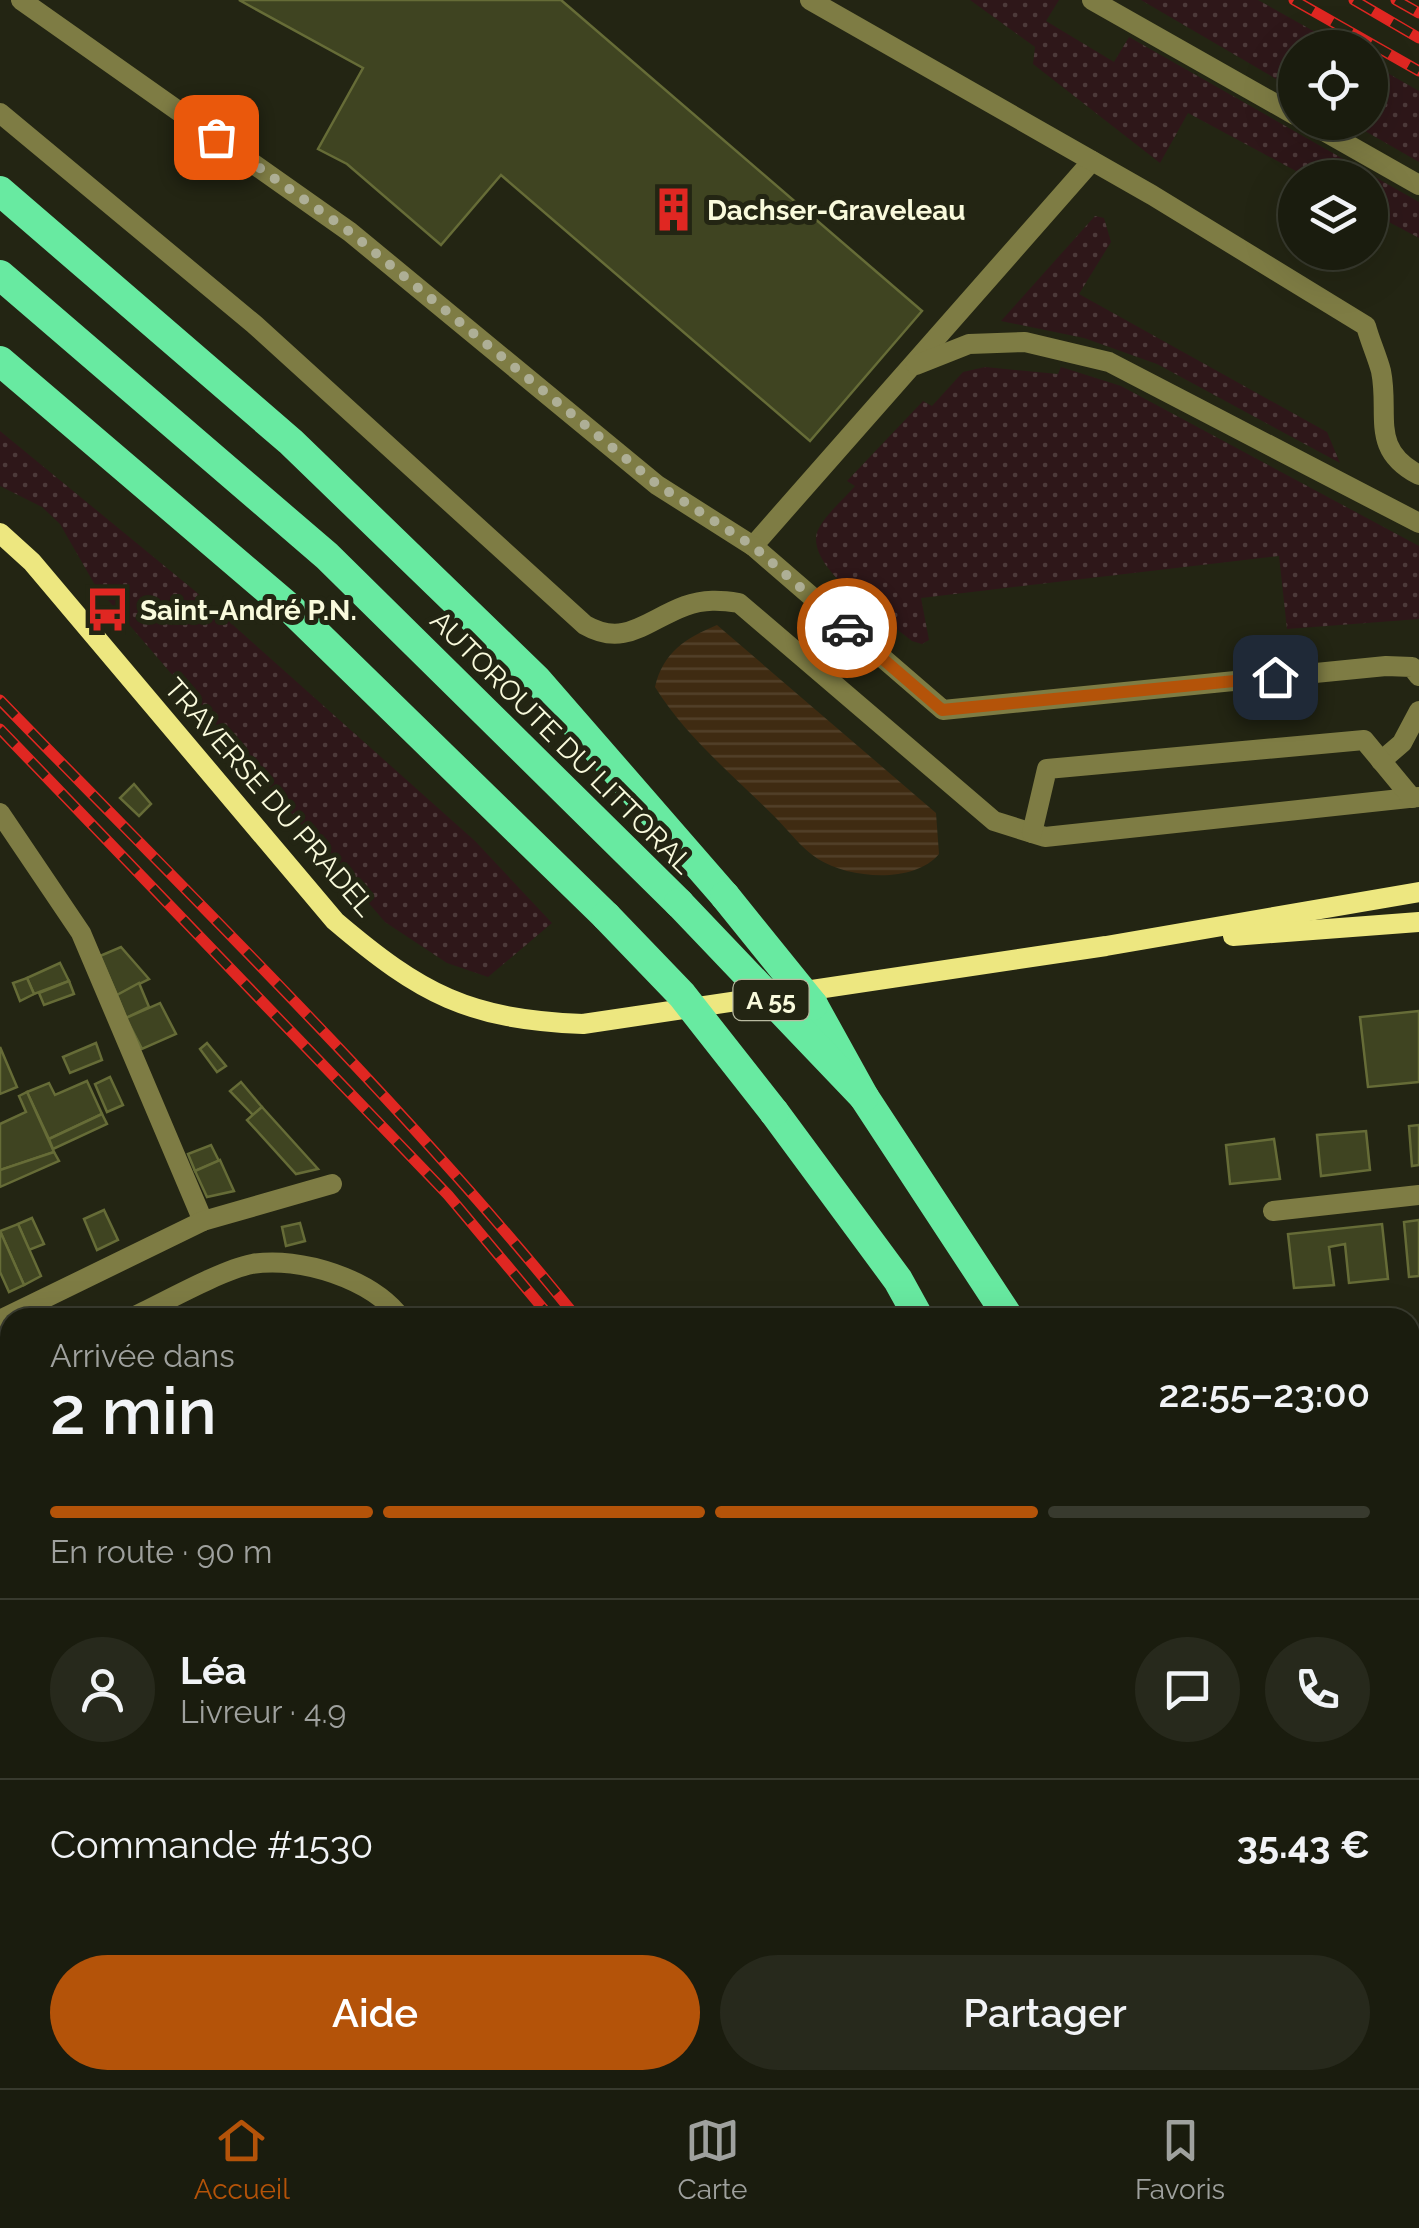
<!DOCTYPE html>
<html lang="fr">
<meta charset="utf-8">
<style>
:root{--surface:#1a1c0e;--page:#27291c;--text:#f1f3f6;--muted:#9fa19e;--line:#383a2e;--accent:#b45309}
body{margin:0;font-family:Raleway,sans-serif;background:var(--page);color:var(--text);height:100vh;display:flex;flex-direction:column;font-size:38px;white-space:nowrap}
*{box-sizing:border-box;margin:0}
p{font-size:32px;color:var(--muted)}
.icon{flex:none;width:55px;height:55px;fill:none;stroke:currentColor;stroke-width:2;stroke-linecap:round;stroke-linejoin:round}
.map{position:relative;flex:1;overflow:hidden}
.drawer{position:absolute;left:0px;top:1308px;width:1420px;height:782px;display:flex;flex-direction:column;background:var(--surface);border-radius:30px 30px 0 0;box-shadow:0 10px 40px #0002,0 0 0 2px var(--line)}
.drawer>*{flex:none}
.controls{position:absolute;left:1278px;top:30px;display:grid;gap:20px}
.controls a{display:grid;place-items:center;width:110px;height:110px;border-radius:50%;background:var(--surface);box-shadow:0 10px 40px #0002,0 0 0 2px var(--line);font-size:50px}
.pin{position:absolute;display:grid;place-items:center;width:85px;height:85px;color:#fff;margin:-42px;border-radius:20px;box-shadow:0 5px 15px #0006}
.courier{position:absolute;display:grid;place-items:center;width:100px;height:100px;margin:-50px;border:8px solid #b45309;border-radius:50%;background:#fff;color:#222;box-shadow:0 2px 12px #0007}
.overview em{font-style:normal;font-weight:600}
.overview div{display:flex;flex-direction:column-reverse}
.overview{display:flex;align-items:center;justify-content:space-between;height:170px;padding:0 50px}
h1{font-size:65px;font-weight:600;line-height:75px}
.bar{display:grid;grid-template-columns:repeat(4,1fr);gap:15px 10px;align-content:center;height:120px;padding:0 50px}
.bar i{height:12px;border-radius:8px;background:var(--line)}
.bar .current{background:var(--accent)}
.bar p{grid-column:span 4}
.line{display:flex;align-items:center;gap:25px;padding:0 50px;border-top:2px solid var(--line)}
.line div{flex:1}
.round{display:grid;place-items:center;flex:none;width:105px;height:105px;border-radius:52px;background:var(--page)}
.action{display:flex;gap:20px;margin-top:auto;padding:20px 50px}
.action a{flex:1;height:115px;border-radius:60px;background:var(--accent);color:#fff;font-size:40px;font-weight:600;line-height:115px;text-align:center}
.action a+a{background:var(--page);color:var(--text)}
.menu{display:flex;justify-content:space-around;align-items:center;height:140px;border-top:2px solid var(--line);background:var(--surface);font-size:28px;color:var(--muted)}
.menu a{display:grid;justify-items:center;gap:5px}
.menu .current{color:var(--accent)}
.map>svg:first-child{display:block}
</style>
<div class="map">
<svg width="1419" height="2088" viewBox="0 0 1419 2088">
<defs>
<pattern id="grass-dots" width="8" height="8" patternUnits="userSpaceOnUse" patternTransform="scale(2.5)"><rect width="8" height="8" fill="#2e1719"/><path d="M2 2h.1M6 6h.1" fill="none" stroke="#4d3a3a" stroke-width="1.8" stroke-linecap="round"/></pattern>
<pattern id="water-rules" width="6" height="5" patternUnits="userSpaceOnUse" patternTransform="scale(2.5)"><rect width="6" height="5" fill="#3f2b12"/><path d="M0 2.5h6" fill="none" stroke="#524029"/></pattern>
</defs>
<rect width="100%" height="100%" fill="#232513"/>
<g fill="url(#grass-dots)">
<path d="M970,0H1059L1046,21L1114,62L1129,37L1419,202V238L1370,212V178L1307,177L1188,113L1160,163L1033,64L1035,47Z"/>
<path d="M1141,0H1258L1342,47L1295,48V90Z"/>
<path d="M1370,63L1419,91V162L1351,123L1370,122Z"/>
<path d="M1095,216L1104,218L1111,242L1079,294L1327,432L1340,463L1157,364L1084,338L1001,321Z"/>
<path d="M985,367L1058,374L1061,367L1121,386L1419,546V619L1287,629L1279,556L921,598L929,640L922,644L912,641C886,619 799,564 819,528C827,513 844,499 855,486L847,481L923,401L932,406L963,372Z"/>
<path d="M0,431L195,591L475,841L552,923L488,977L447,963L385,922L95,585L60,524L42,507L0,486Z"/>
</g>
<path fill="url(#water-rules)" d="M717,625L936,813L939,854C914,884 850,879 818,859C802,849 788,830 774,816C733,775 686,737 655,687C663,652 686,638 717,625Z"/>
<g fill="#3f4421" stroke="#666c37" stroke-width="2.5">
<path d="M239,0H561L922,311L810,441L501,175L441,245L347,164L318,149L363,68Z"/>
<path d="M134,784L151,804L139,816L120,798Z"/>
<path d="M121,947L149,979L117,995L100,956Z"/>
<path d="M60,963L69,981L34,994L27,978Z"/>
<path d="M27,978L34,994L20,1001L13,983Z"/>
<path d="M69,981L74,994L44,1005L39,993Z"/>
<path d="M139,983L149,1007L126,1018L117,995Z"/>
<path d="M160,1003L176,1034L142,1049L126,1018Z"/>
<path d="M1419,1011V1082L1368,1087L1360,1017Z"/>
<path d="M96,1043L102,1060L70,1073L63,1057Z"/>
<path d="M207,1043L226,1066L217,1072L200,1049Z"/>
<path d="M0,1047L17,1087L0,1094Z"/>
<path d="M110,1077L123,1105L107,1112L95,1084Z"/>
<path d="M87,1081L102,1114L49,1139L27,1092L49,1083L55,1095Z"/>
<path d="M241,1082L262,1107L253,1115L230,1091Z"/>
<path d="M27,1092L54,1152L0,1170V1124L26,1112L19,1096Z"/>
<path d="M262,1107L318,1169L296,1174L247,1120Z"/>
<path d="M102,1114L107,1124L53,1149L49,1139Z"/>
<path d="M1419,1125V1165L1412,1166L1409,1126Z"/>
<path d="M1366,1131L1370,1170L1321,1176L1317,1135Z"/>
<path d="M1274,1139L1280,1179L1230,1184L1226,1145Z"/>
<path d="M211,1145L219,1161L195,1171L188,1154Z"/>
<path d="M54,1152L59,1161L0,1187V1170Z"/>
<path d="M220,1160L234,1191L207,1197L195,1171Z"/>
<path d="M104,1210L118,1240L97,1250L84,1219Z"/>
<path d="M32,1218L44,1244L29,1250L18,1224Z"/>
<path d="M1419,1220V1276L1409,1277L1404,1222Z"/>
<path d="M300,1223L305,1241L286,1246L282,1227Z"/>
<path d="M18,1224L41,1276L24,1285L0,1231Z"/>
<path d="M1382,1224L1388,1279L1349,1283L1345,1244L1329,1247L1334,1285L1294,1288L1288,1234Z"/>
<path d="M0,1231L24,1285L9,1292L0,1272Z"/>
<path d="M10,1593V1634L3,1637L0,1598Z"/>
<path d="M10,1804V1838L6,1841L0,1828V1808Z"/>
<path d="M1410,1897H1419V1991L1410,1938Z"/>
<path d="M10,2079L62,2080L67,2088H0Z"/>
<path d="M62,2080H309L295,2088H67Z"/>
<path d="M309,2080H364L350,2088H295Z"/>
<path d="M451,2080H630L635,2088H438Z"/>
<path d="M630,2080H690L695,2088H635Z"/>
<path d="M690,2080H758L761,2084L695,2088Z"/>
</g>
<g fill="none" stroke-linecap="round" stroke-linejoin="round">
<g stroke="#7e7c44" stroke-width="20">
<path d="M21,0L350,232L657,485L753,546L1092,161"/>
<path d="M810,0L1152,195L1366,326C1370,341 1377,356 1381,371C1390,415 1369,449 1419,475"/>
<path d="M1092,0L1295,115"/>
<path d="M0,113L254,324L585,625C625,648 647,620 685,606C704,599 721,600 739,603L994,821L1045,837L1419,797"/>
<path d="M1308,122L1419,185"/>
<path d="M916,365L969,344L1025,342L1109,362L1419,523"/>
<path d="M753,546L943,710L1386,666L1412,667L1419,676"/>
<path d="M1381,761L1402,743L1419,711"/>
<path d="M1032,833L1047,769L1364,740L1412,798"/>
<path d="M131,1318C163,1303 221,1270 252,1264C300,1256 372,1279 401,1318"/>
<path d="M1410,1392L1419,1384"/>
<path d="M1410,1537L1419,1535"/>
<path d="M1410,1724L1419,1709"/>
<path d="M0,2009L10,1990"/>
<path d="M865,2080L870,2088"/>
<path d="M1410,2080L1411,2088"/>
</g>
<g stroke="#7e7c44" stroke-width="20">
<path d="M0,813L81,933L203,1221"/>
<path d="M1273,1211L1419,1195"/>
<path d="M0,1320L203,1221L332,1184"/>
<path d="M0,1573L10,1568"/>
<path d="M0,1877L10,1871"/>
</g>
<g stroke="#ede780" stroke-width="20">
<path d="M0,533L32,562L335,921C422,995 468,1019 583,1024L1106,946L1419,892"/>
<path d="M1233,936L1419,922"/>
</g>
<g stroke="#68eaa1" stroke-width="30">
<path d="M0,191L291,442L537,680L725,896"/>
<path d="M0,275L327,556L679,903"/>
<path d="M0,361L293,611L606,916"/>
<path d="M813,1005L864,1097L1009,1318"/>
<path d="M774,1112L898,1280L919,1318"/>
<path d="M1203,2080L1204,2088"/>
<path d="M1276,2080L1278,2088"/>
</g>
<defs>
<g id="rail">
<path d="M1294,0L1419,71"/>
<path d="M1354,0L1419,38"/>
<path d="M1396,0L1419,13"/>
<path d="M0,700C196,902 400,1099 577,1318"/>
<path d="M0,729L448,1195L551,1318"/>
<path d="M1016,2080L1020,2088"/>
<path d="M1039,2080L1043,2088"/>
<path d="M1103,2080L1108,2088"/>
</g>
</defs>
<use href="#rail" stroke="#e02722" stroke-width="11"/>
<use href="#rail" stroke="#232513" stroke-width="8" stroke-dasharray="22" stroke-linecap="butt"/>
<g stroke="#68eaa1" stroke-width="30">
<path d="M725,896L813,1005"/>
<path d="M679,903L864,1097"/>
<path d="M606,916L682,995L774,1112"/>
</g>
</g>
<g fill="none" stroke-linecap="round" stroke-linejoin="round">
<path stroke="#aeaf96" stroke-width="10" stroke-dasharray="0 18" d="M216,137L350,232L658,485L753,546L847,628"/>
<path stroke="#b45309" stroke-width="12" d="M847,628L942,710L1275,677"/>
</g>
<defs>
<symbol id="building-bare" viewBox="-9 -9 18 18"><path d="M-4-6H4V6H1V3H-1V6H-4ZM-2.5-4.3h1.7v1.8h-1.7ZM.8-4.3h1.7v1.8H.8ZM-2.5-1h1.7V.8h-1.7ZM.8-1h1.7V.8H.8Z" fill="#e02722" stroke="#232513" stroke-width="2.5" paint-order="stroke"/></symbol>
<symbol id="bus-bare" viewBox="-9 -9 18 18"><path d="M-5-6H5V4H4V6H2V4H-2V6H-4V4H-5ZM-3.5-4V0h7V-4ZM-3.5 1.2v1.5H-2V1.2ZM2 1.2v1.5H3.5V1.2Z" fill="#e02722" stroke="#232513" stroke-width="2.5" paint-order="stroke"/></symbol>
</defs>
<g fill-rule="evenodd">
<use href="#building-bare" x="642" y="178" width="63" height="63"/>
<use href="#bus-bare" x="76" y="578" width="63" height="63"/>
</g>
<g text-anchor="middle" stroke-width="10" stroke-linejoin="round" paint-order="stroke">
<rect fill="#232513" stroke="#b9baa0" stroke-width="2.5" x="733.5" y="980" width="75" height="40" rx="8"/>
<g font-size="25" font-weight="bold" fill="#f9fadc">
<text x="771" y="1009">A 55</text>
</g>
<g font-size="28" font-weight="bold" fill="#f9fadc" stroke="#232513" text-anchor="start">
<text x="707" y="220">Dachser-Graveleau</text>
<text x="140" y="620">Saint-André P.N.</text>
</g>
<g font-size="28" fill="#f9fadc" stroke="#232513">
<text transform="translate(562 742) rotate(45)" y="10">AUTOROUTE DU LITTORAL</text>
<text transform="translate(270 797) rotate(49)" y="10">TRAVERSE DU PRADEL</text>
</g>
</g>
</svg>
<div class="controls">
<a><svg class="icon" aria-label="locate" viewBox="0 0 24 24"><circle cx="12" cy="12" r="6"/><path d="M12 2v4M12 18v4M2 12h4M18 12h4"/></svg></a>
<a><svg class="icon" aria-label="layers" viewBox="0 0 24 24"><path d="M12 4l9 5-9 5-9-5zM3 14l9 5 9-5"/></svg></a>
</div>
<div class="pin" style="left:216px;top:137px;background:#ea580c"><svg class="icon" aria-label="bag" viewBox="0 0 24 24"><path d="M5 8h14l-1 12H6zM9 8a3 3 0 0 1 6 0"/></svg></div>
<div class="pin" style="left:1275px;top:677px;background:#1f2937"><svg class="icon" aria-label="home" viewBox="0 0 24 24"><path d="M3 11l9-7 9 7M6 9v11h12V9"/></svg></div>
<div class="courier" style="left:847px;top:628px"><svg class="icon" aria-label="car" viewBox="0 0 24 24"><path d="M5 17H2v-5l4-1 3-4h7l3 4 3 1v5h-3M9 17h6M6 11h13"/><circle cx="7" cy="17" r="2"/><circle cx="17" cy="17" r="2"/></svg></div>
<section class="drawer">
<div class="overview"><div><h1>2 min</h1><p>Arrivée dans</p></div><em>22:55–23:00</em></div>
<div class="bar"><i class="current"></i><i class="current"></i><i class="current"></i><i></i><p>En route · 90 m</p></div>
<div class="line" style="height:180px"><a class="round"><svg class="icon" aria-label="person" viewBox="0 0 24 24"><circle cx="12" cy="8" r="4"/><path d="M4 21q1-7 8-7t8 7"/></svg></a><div><b>Léa</b><p>Livreur · 4.9</p></div><a class="round"><svg class="icon" aria-label="chat" viewBox="0 0 24 24"><path d="M4 5h16v11H9l-5 4z"/></svg></a><a class="round"><svg class="icon" aria-label="phone" viewBox="0 0 24 24"><path d="M5 4h4l2 5-3 2q2 4 5 5l2-3 5 2v4C11 20 4 13 5 4z"/></svg></a></div>
<div class="line" style="height:130px"><div>Commande #1530</div><b>35.43 €</b></div>
<div class="action"><a>Aide</a><a>Partager</a></div>
</section>
</div>
<nav class="menu">
<a class="current"><svg class="icon" aria-label="home" viewBox="0 0 24 24"><path d="M3 11l9-7 9 7M6 9v11h12V9"/></svg>Accueil</a>
<a><svg class="icon" aria-label="map" viewBox="0 0 24 24"><path d="M3 6l6-2 6 2 6-2v14l-6 2-6-2-6 2zM9 4v14M15 6v14"/></svg>Carte</a>
<a><svg class="icon" aria-label="saved" viewBox="0 0 24 24"><path d="M7 4h10v16l-5-4-5 4z"/></svg>Favoris</a>
</nav>
